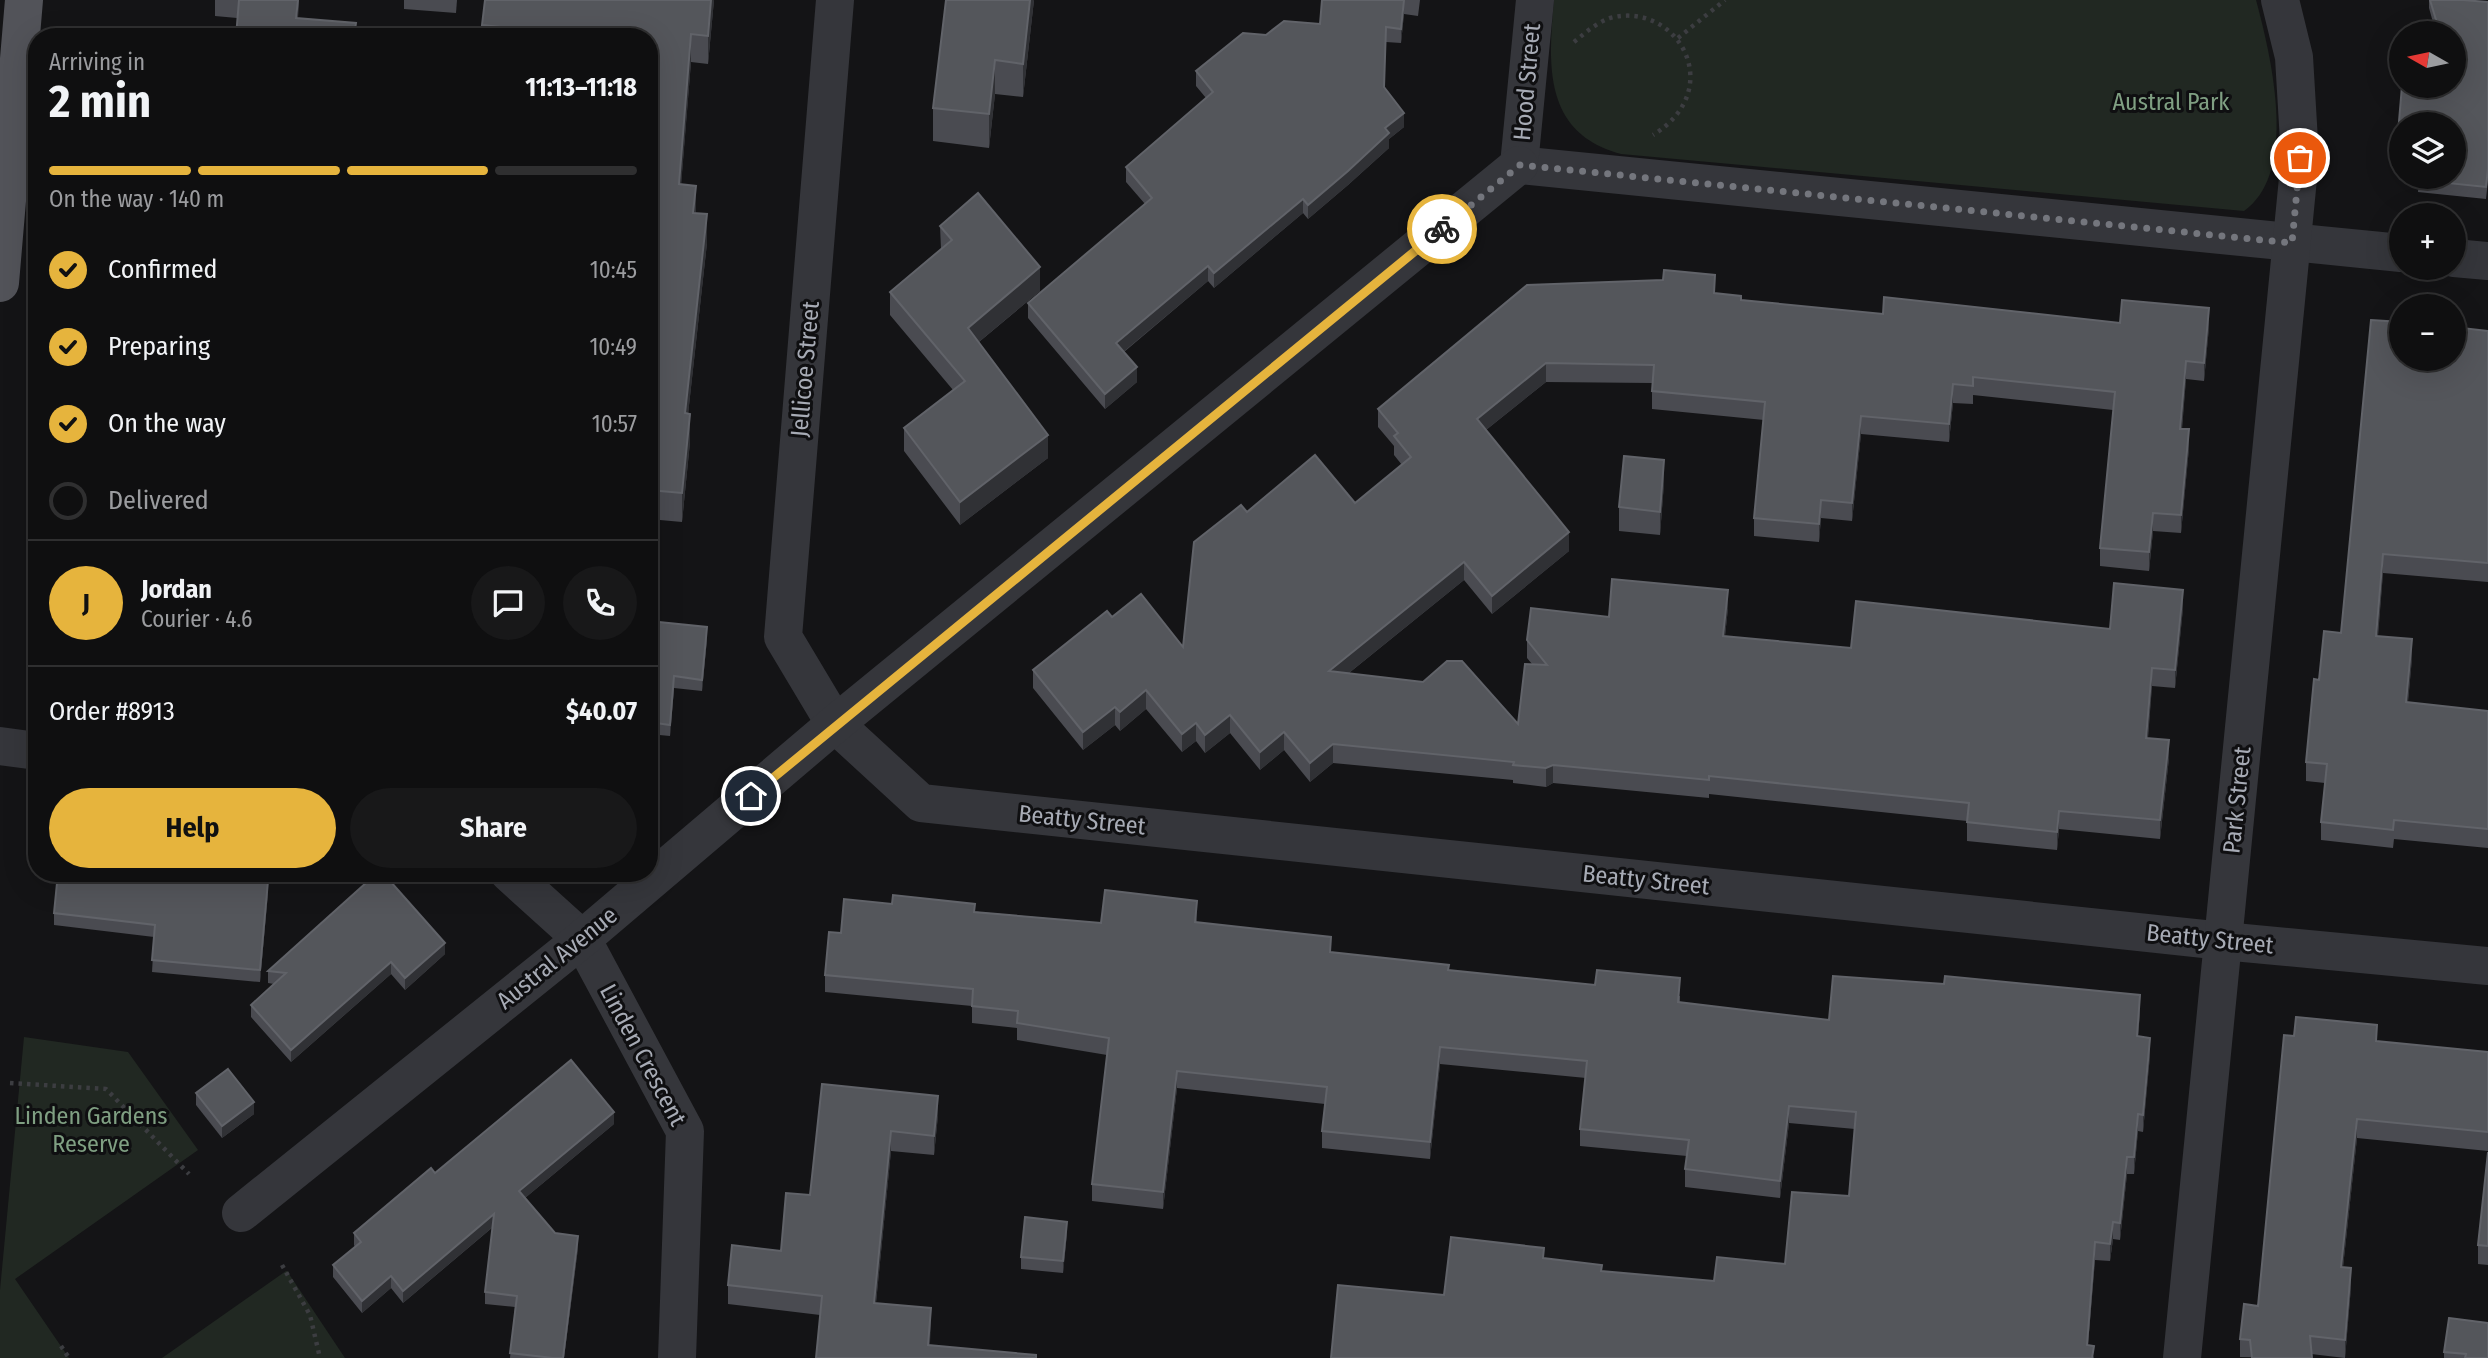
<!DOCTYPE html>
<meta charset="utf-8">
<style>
:root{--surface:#0f0f10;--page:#181819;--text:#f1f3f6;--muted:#9b9c9f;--line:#2f2f30;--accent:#e6b43d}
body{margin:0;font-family:"Fira Sans Condensed",sans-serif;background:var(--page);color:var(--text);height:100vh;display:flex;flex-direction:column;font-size:26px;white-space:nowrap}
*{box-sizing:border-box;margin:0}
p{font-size:23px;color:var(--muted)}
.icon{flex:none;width:38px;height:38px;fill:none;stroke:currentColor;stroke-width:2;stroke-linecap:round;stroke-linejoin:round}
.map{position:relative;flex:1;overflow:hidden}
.drawer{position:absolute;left:28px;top:28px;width:630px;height:854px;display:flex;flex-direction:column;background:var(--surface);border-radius:28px;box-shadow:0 7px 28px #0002,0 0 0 2px var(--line)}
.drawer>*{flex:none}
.needle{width:46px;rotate:279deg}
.buttons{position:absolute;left:2389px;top:21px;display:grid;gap:14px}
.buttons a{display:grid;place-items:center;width:77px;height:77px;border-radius:50%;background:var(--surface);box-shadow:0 7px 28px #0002,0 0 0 2px var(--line);font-size:35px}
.pin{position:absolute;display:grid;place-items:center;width:60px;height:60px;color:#fff;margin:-30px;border:4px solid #fff;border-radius:50%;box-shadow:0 2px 7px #0007}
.courier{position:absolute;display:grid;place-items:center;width:70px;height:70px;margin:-35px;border:5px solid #e6b43d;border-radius:50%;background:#fff;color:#222;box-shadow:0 2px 9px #0007}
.head em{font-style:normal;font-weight:700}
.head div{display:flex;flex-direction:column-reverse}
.head{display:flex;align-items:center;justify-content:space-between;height:119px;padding:0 21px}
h1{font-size:46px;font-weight:700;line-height:52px}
.bar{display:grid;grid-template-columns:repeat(4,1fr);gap:10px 7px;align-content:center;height:84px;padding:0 21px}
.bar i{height:9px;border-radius:5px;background:var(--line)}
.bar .active{background:var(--accent)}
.bar p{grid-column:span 4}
.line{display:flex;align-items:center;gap:18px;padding:0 21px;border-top:2px solid var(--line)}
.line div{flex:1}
.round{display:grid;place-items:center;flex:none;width:74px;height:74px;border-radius:37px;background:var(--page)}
ol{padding:0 21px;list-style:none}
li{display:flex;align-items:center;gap:21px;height:77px}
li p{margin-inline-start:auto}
li .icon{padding:7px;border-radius:50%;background:var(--accent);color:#111;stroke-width:4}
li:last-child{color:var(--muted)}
li i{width:38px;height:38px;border:4px solid var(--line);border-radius:50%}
.action{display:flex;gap:14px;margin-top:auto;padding:14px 21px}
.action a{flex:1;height:80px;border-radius:42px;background:var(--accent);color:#111;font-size:28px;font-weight:700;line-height:80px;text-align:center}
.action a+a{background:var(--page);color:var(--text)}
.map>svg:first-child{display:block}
</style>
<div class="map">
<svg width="2488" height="1358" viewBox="0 0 2488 1358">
<rect width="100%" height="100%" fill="#141416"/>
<g fill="#212822">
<path d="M1554,0H2256C2271,56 2299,172 2244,211L1621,154C1543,133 1548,65 1554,0Z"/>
<path d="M24,1037L128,1052L198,1150L15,1279L69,1358H0V1290Z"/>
<path d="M287,1271L345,1358H162L286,1271Z"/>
</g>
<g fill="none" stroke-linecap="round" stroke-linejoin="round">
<g stroke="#3c3d41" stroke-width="4.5" stroke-dasharray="3.5 5" stroke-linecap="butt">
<path d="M1678,38L1725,0"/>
<path d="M1574,42C1585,33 1596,23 1610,18C1676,0 1729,88 1653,135"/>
<path d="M10,1083L106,1089L189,1174"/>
<path d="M282,1265L310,1315L320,1358"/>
<path d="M61,1346L69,1358"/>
</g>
<g stroke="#35363b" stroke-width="38">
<path d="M835,0L783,637L835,724L921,803L2223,941L2488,966"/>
<path d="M1519,165L2401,253"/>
<path d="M1519,165L1535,0"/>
<path d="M2454,258L2488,261"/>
<path d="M0,746L37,751"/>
<path d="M509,873L582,939L685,1131L677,1358"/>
<path d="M241,1213L582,939L835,724L1519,165"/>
<path d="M2182,1358L2300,158L2294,57L2280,0"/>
</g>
<path stroke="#525359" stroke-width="38" d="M0,283L24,0"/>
</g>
<g fill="#4a4b51">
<path d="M215,0H299L298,18L356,37L237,18L215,16Z"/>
<path d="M404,0H457L456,13L404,9Z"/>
<path d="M485,0H714L708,64L691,62L681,184L696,213L707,243L688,414L690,442L682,522L649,519V37H482Z"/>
<path d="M1034,0L1023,97L995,94L989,148L933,141V108Z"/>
<path d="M1322,0H1420L1418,16L1404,14L1401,43L1386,42L1384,88L1404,127L1389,139V148L1348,185L1308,219L1303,213L1214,288L1208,281L1124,352L1137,382L1105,409L1028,318V303L1145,204L1126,182V167L1206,98L1196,86V71L1266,35L1320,24Z"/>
<path d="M2429,0H2463L2488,2V180L2486,199L2418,192L2419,177H2454V124H2401V157H2397V145L2402,86H2454V33H2436L2429,8Z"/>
<path d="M940,226L1040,291L979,342L1048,458L960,525L904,451V428L953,390L890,315V292L941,249Z"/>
<path d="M1715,293L1741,300L1883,314L2209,327L2204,381L2186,379L2182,429L2189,448L2181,533L2153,531L2149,571L2100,566V548L2113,410L1973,395V404L1953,403L1949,442L1861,434L1852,521L1821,518L1819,542L1754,536V518L1764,420L1652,409V383L1546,382L1486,430L1569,551L1492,614L1464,580L1349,673L1518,724L1532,664L1527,658V640L1609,617L1728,608L1725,636L1851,648L2110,629L2183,608L2175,688L2152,686L2148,738L2169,758L2160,839L2059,829L2057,850L1967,841V821L1709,794V798L1553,783L1546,787L1513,783V780L1333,763L1310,782L1284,750L1260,770L1230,733L1205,753L1196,741L1182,752L1146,709L1120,731L1115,725L1083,750L1033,688V670L1112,617L1183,647L1247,512L1355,503L1402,465L1394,455V446L1378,427V409Z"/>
<path d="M2488,331V582L2383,573L2378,636L2412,658L2408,702L2488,711V848L2394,839L2393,848L2321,840V822L2325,783L2306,781V762L2319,680Z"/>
<path d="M1664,483L1660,535L1619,531V507Z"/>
<path d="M649,621L707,639L702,691L674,688L670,736L649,734Z"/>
<path d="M58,873H238V878L268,893L260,982L152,972L154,937L54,925V913Z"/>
<path d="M892,904L1101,923L1197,918V922L1331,953L1449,970L1680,996V1002L1829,1020L2140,1012L2138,1036L2150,1055L2143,1132L2138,1131L2134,1174H2127L2120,1240L2113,1239L2110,1261L2095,1260L2088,1345L2094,1358L1444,1295L1544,1258L1602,1271L1714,1281L1785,1264L1849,1196L1855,1129L1789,1123L1780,1198L1685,1187V1169L1687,1156L1580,1146V1129L1586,1078L1440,1064L1430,1159L1322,1148V1131L1325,1104L1177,1088L1163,1209L1092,1201V1184L1107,1055L1017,1040V1028L972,1023V1006L825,992V975L841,933Z"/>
<path d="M445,954L405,990L391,974L291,1062L251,1017V1005L274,984L268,983V971Z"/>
<path d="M2377,1042L2488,1052V1151L2357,1138L2343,1267L2351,1287L2345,1358L2311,1354L2312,1358L2240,1357V1339L2258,1306Z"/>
<path d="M822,1084L938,1115L934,1155L891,1151L876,1303L931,1327L816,1358L820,1315L728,1304V1285L781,1251L810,1195Z"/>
<path d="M196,1093L254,1114L222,1138L196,1105Z"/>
<path d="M614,1124L525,1198L555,1233L578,1248L564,1358H510L515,1307L485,1304V1292L493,1227L403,1303L391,1288L362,1313L333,1277V1265L355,1247L354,1245V1233L435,1173Z"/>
<path d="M2488,1152V1265L2478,1264V1245Z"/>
<path d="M1067,1233L1063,1273L1021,1269V1257Z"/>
<path d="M2488,1323V1358H2444V1352Z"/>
</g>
<g fill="#303135">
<path d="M298,0H299L296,37V18Z"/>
<path d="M711,0H714L708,64V36Z"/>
<path d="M1030,0H1034L1023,97V64Z"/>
<path d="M1404,0V14L1401,43V29Z"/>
<path d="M691,34V62L679,212V184Z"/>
<path d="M995,60V94L989,148V114Z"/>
<path d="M1404,113V127L1389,139V148L1348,185L1308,219V205L1385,128Z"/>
<path d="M696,186V214L693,213Z"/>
<path d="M1303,199V213L1214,288V273Z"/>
<path d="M707,214V243L685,442V413Z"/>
<path d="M1208,266V281L1116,358V343Z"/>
<path d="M1040,267V291L968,351V328Z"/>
<path d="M2209,308V327L2204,381V363Z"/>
<path d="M2186,361V379L2180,447V429Z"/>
<path d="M1546,363V382L1477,437V419Z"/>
<path d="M1137,367V382L1105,409V394Z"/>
<path d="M1953,384V403L1949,442V424Z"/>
<path d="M690,414V442L682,522V493Z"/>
<path d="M1861,416V434L1852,521V503Z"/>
<path d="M2189,429V448L2181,533V515Z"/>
<path d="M1048,435V458L960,525V502Z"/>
<path d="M1664,460V483L1660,535V512Z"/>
<path d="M1821,500V518L1819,542V524Z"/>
<path d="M2153,513V531L2149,571V552Z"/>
<path d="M1569,532V551L1492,614V596Z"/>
<path d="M2383,554V573L2376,655V636Z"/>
<path d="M1464,562V580L1329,689V671Z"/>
<path d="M1728,590V608L1723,654V636Z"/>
<path d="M2183,590V608L2175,688V670Z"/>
<path d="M707,627V639L702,691V680Z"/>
<path d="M2412,639V658L2406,721V702Z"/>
<path d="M2152,668V686L2146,756V738Z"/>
<path d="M674,676V688L670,736V725Z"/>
<path d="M1146,690V709L1120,731V712Z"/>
<path d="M1115,707V725L1083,750V732Z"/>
<path d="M1230,715V733L1205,753V735Z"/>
<path d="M1196,723V741L1182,752V734Z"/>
<path d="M1284,732V750L1260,770V752Z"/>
<path d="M2169,740V758L2160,839V820Z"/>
<path d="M1333,744V763L1310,782V763Z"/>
<path d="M1553,765V783L1546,787V768Z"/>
<path d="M2059,811V829L2057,850V832Z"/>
<path d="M268,881V893L260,982V970Z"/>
<path d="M1197,901V918L1195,939V922Z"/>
<path d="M445,943V954L405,990V978Z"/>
<path d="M391,962V974L291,1062V1050Z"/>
<path d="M2140,995V1012L2137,1053V1036Z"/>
<path d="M2150,1038V1055L2143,1132V1115Z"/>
<path d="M1440,1047V1064L1430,1159V1142Z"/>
<path d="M1177,1071V1088L1163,1209V1192Z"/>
<path d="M938,1096V1115L934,1155V1136Z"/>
<path d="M254,1102V1114L222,1138V1126Z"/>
<path d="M1789,1106V1123L1780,1198V1181Z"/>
<path d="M614,1112V1124L519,1203V1191Z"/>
<path d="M2138,1114V1131L2134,1174V1157Z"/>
<path d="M2357,1119V1138L2341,1286V1267Z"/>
<path d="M891,1131V1151L874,1322V1303Z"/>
<path d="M2127,1157V1174L2120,1240V1223Z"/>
<path d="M494,1214V1226L403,1303V1291Z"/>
<path d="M1067,1222V1233L1063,1273V1261Z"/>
<path d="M2113,1222V1239L2110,1261V1244Z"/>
<path d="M578,1236V1248L564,1358H563Z"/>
<path d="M2095,1242V1260L2087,1358V1345Z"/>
<path d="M2351,1268V1287L2345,1358V1340Z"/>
<path d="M391,1276V1288L362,1313V1301Z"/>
<path d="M931,1308V1327L929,1358L928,1345Z"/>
</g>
<g fill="#54565b" stroke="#616369" stroke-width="2">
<path d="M239,0H298L296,18L356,23L354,37H236Z"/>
<path d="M485,0H711L708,36L691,34L679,184L696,186L693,213L707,214L685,413L690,414L682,493L649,490V37H575V35L482,25Z"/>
<path d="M946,0H1030L1023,64L995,60L989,114L933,108Z"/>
<path d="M1322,0H1404L1401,29L1386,27L1384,87L1404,113L1385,128L1389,133L1348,171L1308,205L1303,199L1214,273L1208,266L1116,343L1137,367L1105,394L1028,303L1152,198L1126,167L1213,92L1196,71L1243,33L1266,35L1284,21L1320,24Z"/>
<path d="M2430,0H2463L2488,2V168L2486,187L2418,180L2419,177H2454V124H2401V145H2397L2402,86H2454V33H2440Z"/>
<path d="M978,193L1040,267L968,328L1048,435L960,502L904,428L965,381L890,292L952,240L940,226Z"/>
<path d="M1664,270L1715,275L1714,293L1741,296V300L1883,314L1884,297L2120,323L2122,300L2209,308L2204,363L2186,361L2180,429H2189L2181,515L2153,513L2149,552L2100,548L2115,392L1973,377V386L1953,384L1949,424L1861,416L1852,503L1821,500L1819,524L1754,518L1765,402L1652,391L1654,365L1546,363L1477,419L1569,532L1492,596L1464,562L1329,671L1423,682L1447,661H1462L1518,724L1525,664L1547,665L1527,640L1531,608L1609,617L1612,579L1728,590L1723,636L1851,648L1856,601L2110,629L2114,583L2183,590L2175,670L2152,668L2146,738L2169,740L2160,820L2059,811L2057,832L1967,822L1969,803L1709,776V780L1553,765L1546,768L1513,765L1514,762L1333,744L1310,763L1284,732L1260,752L1230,715L1205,735L1196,723L1182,734L1146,690L1120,712L1115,707L1083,732L1033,670L1107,611L1112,617L1141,594L1183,647L1194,542L1241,505L1247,512L1315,455L1355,503L1411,457L1394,436L1398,433L1378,409L1527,285L1663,280Z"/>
<path d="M2371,320L2401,322V359H2454V327L2488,331V563L2383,554L2376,636L2412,639L2406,702L2488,711V829L2394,820L2393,830L2321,822L2327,764L2306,762L2314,679L2319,680L2324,631L2341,633Z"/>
<path d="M1624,456L1664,460L1660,512L1619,507Z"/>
<path d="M649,621L707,627L702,680L674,676L670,725L649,722Z"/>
<path d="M58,873H237V878L268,881L260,970L152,960L155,925L54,913Z"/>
<path d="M377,873H383L445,943L405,978L391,962L291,1050L251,1005L286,973L268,971Z"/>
<path d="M1105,890L1197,901L1195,922L1331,937L1330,952L1449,965L1448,970L1595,985L1597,970L1680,978L1678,1002L1829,1020L1833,976L1944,984L1945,976L2140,995L2137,1036L2150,1038L2143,1115L2138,1114L2134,1157H2127L2120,1223L2113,1222L2110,1244L2095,1242L2087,1345L2094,1346L2092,1358H1331L1338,1285L1444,1295L1451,1237L1544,1248L1543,1258L1602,1265L1601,1271L1714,1281L1717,1257L1785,1264L1792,1192L1849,1196L1856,1112L1789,1106L1780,1181L1685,1169L1689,1140L1580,1129L1587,1061L1440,1047L1430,1142L1322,1131L1327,1087L1177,1071L1163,1192L1092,1184L1109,1038L1017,1023L1018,1011L972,1006L973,989L825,975L829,932L841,933L844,899L892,904L893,895L975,904L974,912L1101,923Z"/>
<path d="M2296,1017L2377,1025L2376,1041L2488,1052V1132L2357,1119L2341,1267L2351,1268L2345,1340L2310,1336L2312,1358H2252L2250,1340L2240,1339L2244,1304L2258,1306L2284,1035L2294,1036Z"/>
<path d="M571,1060L614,1112L519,1191L555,1233L578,1236L563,1358H553L510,1353L517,1296L485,1292L494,1214L403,1291L391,1276L362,1301L333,1265L361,1242L354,1233L431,1168L435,1173Z"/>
<path d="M228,1069L254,1102L222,1126L196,1093Z"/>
<path d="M822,1084L938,1096L934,1136L891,1131L874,1303L931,1308L928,1345L1036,1355V1358H816L822,1296L728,1285L732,1245L781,1251L786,1193L810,1195Z"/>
<path d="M2488,1152V1246L2478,1245Z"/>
<path d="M1025,1217L1067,1222L1063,1261L1021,1257Z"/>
<path d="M2449,1318L2488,1323V1358H2465L2466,1354L2444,1352Z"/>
</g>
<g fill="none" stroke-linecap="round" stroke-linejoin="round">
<path stroke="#74767d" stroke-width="7" stroke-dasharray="0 12.6" d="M1442,229L1520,165L2292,243L2300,158"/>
<path stroke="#e6b43d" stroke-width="9" d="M751,796L1442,229"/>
</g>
<g text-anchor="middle" stroke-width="6" stroke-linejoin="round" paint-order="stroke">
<g font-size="24" fill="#a7abb5" stroke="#0f0f11">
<text transform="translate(1527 82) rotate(-85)" y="8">Hood Street</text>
<text transform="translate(805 369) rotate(-85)" y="8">Jellicoe Street</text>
<text transform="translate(2237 800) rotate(-84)" y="8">Park Street</text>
<text transform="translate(1082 820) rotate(6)" y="8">Beatty Street</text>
<text transform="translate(1646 880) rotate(6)" y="8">Beatty Street</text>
<text transform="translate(2210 939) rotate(6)" y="8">Beatty Street</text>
<text transform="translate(557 958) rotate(-39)" y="8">Austral Avenue</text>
<text transform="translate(643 1055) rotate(62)" y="8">Linden Crescent</text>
</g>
<g font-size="24" fill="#7f9f82" stroke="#0f0f11">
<text x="2171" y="110">Austral Park</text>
<text x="91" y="1124">Linden Gardens<tspan x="91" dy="28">Reserve</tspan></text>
</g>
</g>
</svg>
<div class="buttons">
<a><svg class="needle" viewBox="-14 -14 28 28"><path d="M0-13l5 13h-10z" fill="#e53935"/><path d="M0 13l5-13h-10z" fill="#9b9c9f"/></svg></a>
<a><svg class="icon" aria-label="layers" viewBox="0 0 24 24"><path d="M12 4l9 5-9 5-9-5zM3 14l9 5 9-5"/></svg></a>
<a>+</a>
<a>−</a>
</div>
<div class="pin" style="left:2300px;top:158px;background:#ea580c"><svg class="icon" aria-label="bag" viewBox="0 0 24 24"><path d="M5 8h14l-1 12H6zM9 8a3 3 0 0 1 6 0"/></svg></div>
<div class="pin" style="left:751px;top:796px;background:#1f2937"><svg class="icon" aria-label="home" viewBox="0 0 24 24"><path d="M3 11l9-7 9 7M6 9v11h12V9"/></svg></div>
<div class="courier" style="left:1442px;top:229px"><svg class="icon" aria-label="bike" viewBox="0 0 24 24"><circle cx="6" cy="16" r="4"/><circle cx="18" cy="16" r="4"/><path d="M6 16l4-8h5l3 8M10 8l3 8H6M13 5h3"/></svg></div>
<section class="drawer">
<div class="head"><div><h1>2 min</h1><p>Arriving in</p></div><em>11:13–11:18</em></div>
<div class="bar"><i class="active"></i><i class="active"></i><i class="active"></i><i></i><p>On the way · 140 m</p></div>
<ol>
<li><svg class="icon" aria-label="check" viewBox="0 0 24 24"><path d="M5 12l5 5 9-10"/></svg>Confirmed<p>10:45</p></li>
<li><svg class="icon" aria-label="check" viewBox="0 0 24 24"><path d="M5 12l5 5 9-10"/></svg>Preparing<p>10:49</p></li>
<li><svg class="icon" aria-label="check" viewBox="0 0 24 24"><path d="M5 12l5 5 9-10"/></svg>On the way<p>10:57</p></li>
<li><i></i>Delivered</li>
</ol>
<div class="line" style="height:126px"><b class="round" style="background:var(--accent);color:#111">J</b><div><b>Jordan</b><p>Courier · 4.6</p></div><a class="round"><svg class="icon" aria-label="chat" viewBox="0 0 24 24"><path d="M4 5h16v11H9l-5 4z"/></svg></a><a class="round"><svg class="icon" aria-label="phone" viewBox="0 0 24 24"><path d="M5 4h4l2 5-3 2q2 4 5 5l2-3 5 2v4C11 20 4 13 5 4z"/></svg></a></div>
<div class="line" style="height:91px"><div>Order #8913</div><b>$40.07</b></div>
<div class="action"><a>Help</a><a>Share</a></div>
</section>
</div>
